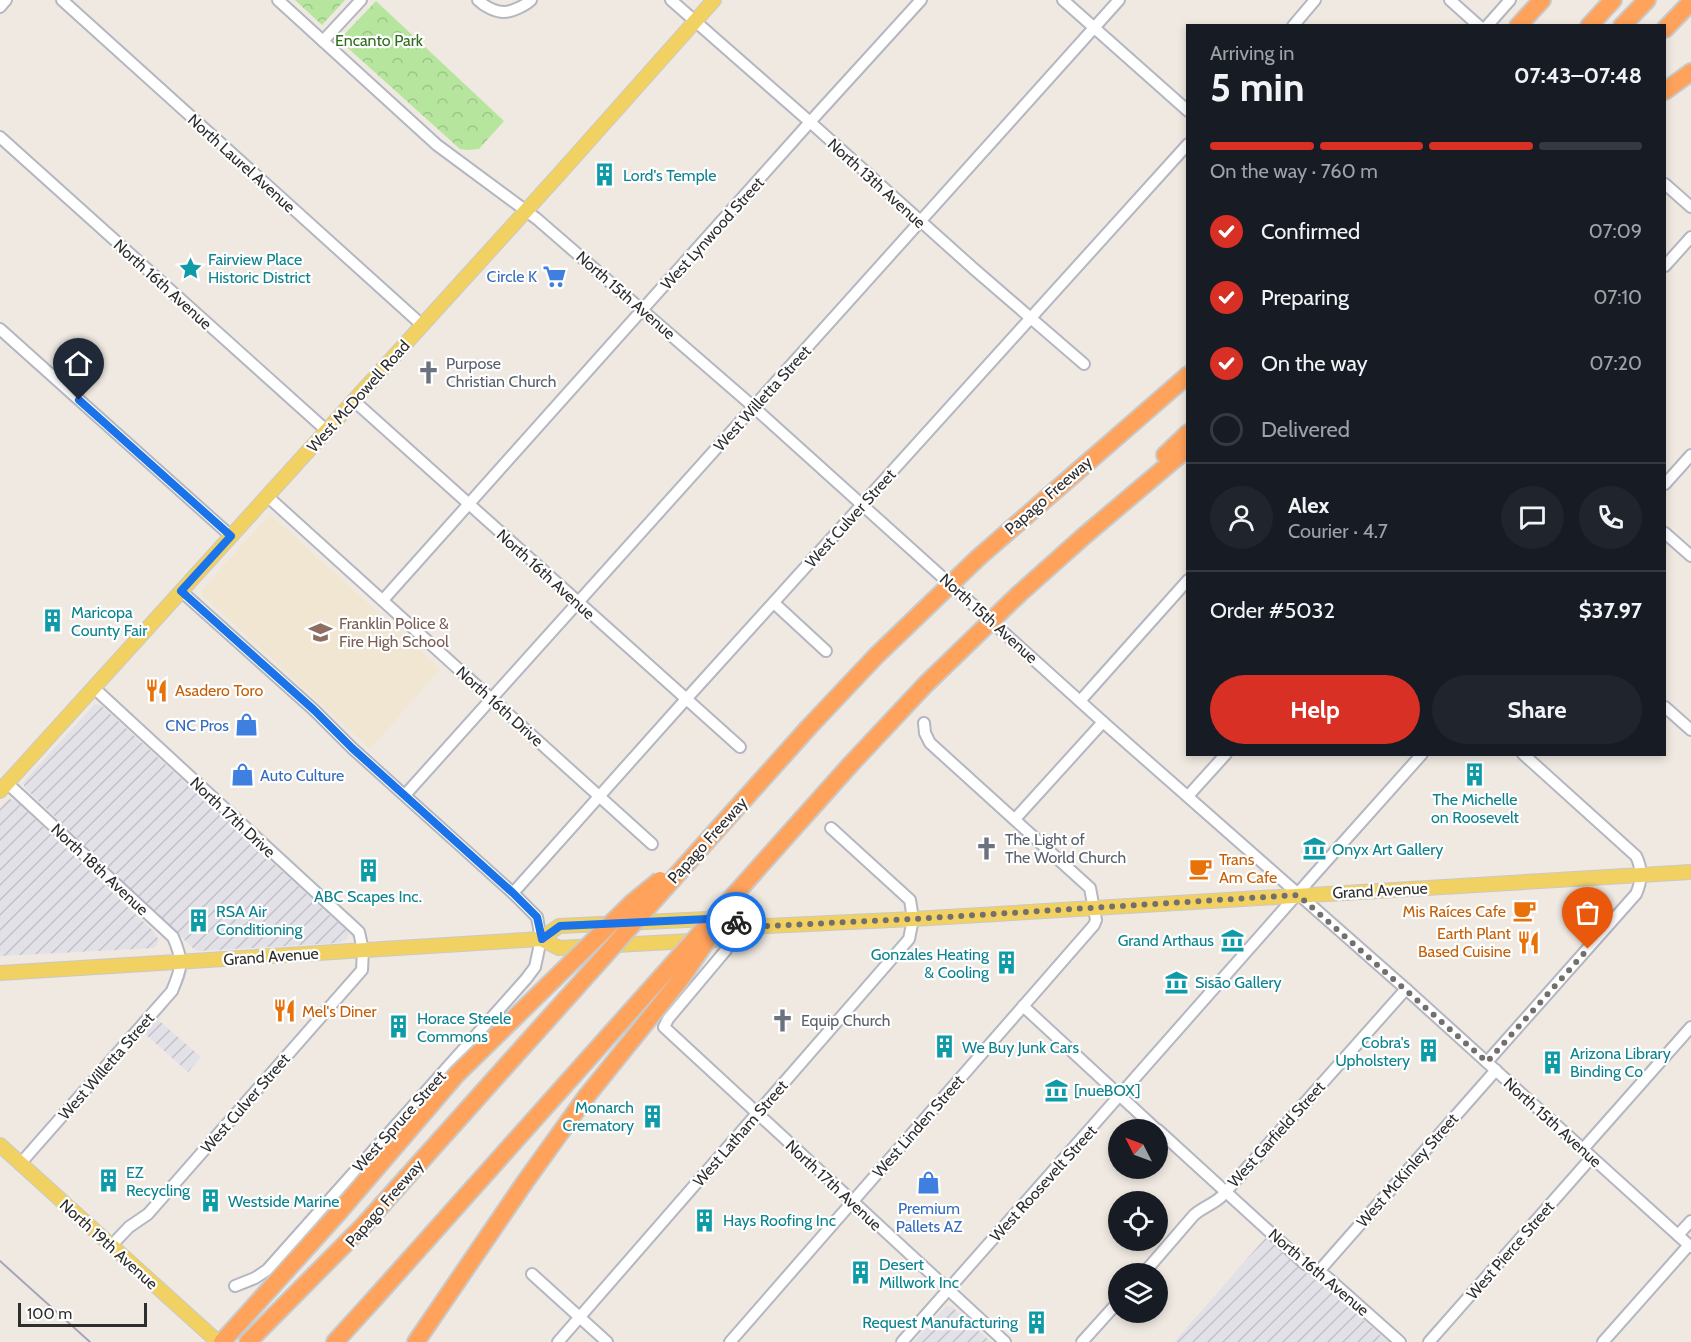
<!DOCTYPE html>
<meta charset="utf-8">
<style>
:root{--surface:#171b24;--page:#20242c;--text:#f1f3f6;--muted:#9ea1a6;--line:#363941;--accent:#d93025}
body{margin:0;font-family:Cabin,sans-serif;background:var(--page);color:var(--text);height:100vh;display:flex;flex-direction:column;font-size:22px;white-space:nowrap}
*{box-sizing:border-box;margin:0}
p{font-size:20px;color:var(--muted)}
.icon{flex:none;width:33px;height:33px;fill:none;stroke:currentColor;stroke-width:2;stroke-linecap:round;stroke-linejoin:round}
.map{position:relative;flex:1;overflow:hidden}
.details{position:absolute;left:1186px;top:24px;width:480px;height:732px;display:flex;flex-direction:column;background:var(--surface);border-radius:0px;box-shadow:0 3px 9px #0003}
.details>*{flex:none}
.needle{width:39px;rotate:312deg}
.controls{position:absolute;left:1108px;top:1119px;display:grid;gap:12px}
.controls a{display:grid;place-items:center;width:60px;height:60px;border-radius:50%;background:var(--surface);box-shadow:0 3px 9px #0003;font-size:30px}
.scale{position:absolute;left:18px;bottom:15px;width:129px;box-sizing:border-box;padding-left:6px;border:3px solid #2e2e2e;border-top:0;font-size:16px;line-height:21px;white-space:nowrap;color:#2e2e2e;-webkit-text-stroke:4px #fff;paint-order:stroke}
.pin{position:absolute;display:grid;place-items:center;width:51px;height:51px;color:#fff;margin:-62px -26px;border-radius:50% 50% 50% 0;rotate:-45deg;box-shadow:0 0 6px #0007}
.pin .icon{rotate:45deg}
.courier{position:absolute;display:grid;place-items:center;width:60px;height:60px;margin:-30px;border:4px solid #1a73e8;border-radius:50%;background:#fff;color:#222;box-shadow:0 2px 8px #0007}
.headline em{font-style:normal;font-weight:700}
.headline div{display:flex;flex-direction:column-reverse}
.headline{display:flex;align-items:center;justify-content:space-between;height:102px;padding:0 24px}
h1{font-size:39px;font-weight:700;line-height:45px}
.bar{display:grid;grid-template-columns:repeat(4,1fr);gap:9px 6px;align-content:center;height:72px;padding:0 24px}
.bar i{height:8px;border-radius:4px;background:var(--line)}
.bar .selected{background:var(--accent)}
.bar p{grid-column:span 4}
.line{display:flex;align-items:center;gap:15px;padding:0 24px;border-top:2px solid var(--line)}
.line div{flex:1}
.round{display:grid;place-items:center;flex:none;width:63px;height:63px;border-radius:32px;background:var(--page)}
ol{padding:0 24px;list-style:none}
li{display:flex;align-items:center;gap:18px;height:66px}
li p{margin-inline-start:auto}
li .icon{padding:6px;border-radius:50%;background:var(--accent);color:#fff;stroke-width:4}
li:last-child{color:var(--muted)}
li i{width:33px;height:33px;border:3px solid var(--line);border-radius:50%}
.action{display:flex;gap:12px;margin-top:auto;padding:12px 24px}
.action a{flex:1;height:69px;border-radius:36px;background:var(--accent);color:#fff;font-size:24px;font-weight:700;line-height:69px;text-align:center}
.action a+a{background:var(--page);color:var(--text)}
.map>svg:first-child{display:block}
</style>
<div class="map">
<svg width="1691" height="1342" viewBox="0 0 1691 1342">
<defs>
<pattern id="industrial-furrows" width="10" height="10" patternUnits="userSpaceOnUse" patternTransform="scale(1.5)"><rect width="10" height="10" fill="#e3e1e8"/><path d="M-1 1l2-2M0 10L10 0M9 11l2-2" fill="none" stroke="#c3c1c7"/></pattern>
<pattern id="forest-crowns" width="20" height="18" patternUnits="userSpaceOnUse" patternTransform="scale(1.5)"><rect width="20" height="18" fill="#b6e59e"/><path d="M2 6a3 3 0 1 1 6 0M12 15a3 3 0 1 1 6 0" fill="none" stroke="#9dc588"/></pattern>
</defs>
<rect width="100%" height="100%" fill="#efe9e1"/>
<g fill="url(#industrial-furrows)">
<path d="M95,704L100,705L104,708L346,930L349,933L347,939L339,943L198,951L194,949L25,788L23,783L27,778Z"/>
<path d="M9,799L16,801L153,931L159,940L156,946L154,948L0,956V808Z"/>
<path d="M156,1018L201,1057L188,1072L144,1033Z"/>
<path d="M1268,1235L1303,1268L1324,1284L1388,1342H1174Z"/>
<path d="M946,1306L952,1307L991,1342H913Z"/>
</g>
<path fill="#f0e6d1" d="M268,516L273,517L440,669L370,749L202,595V590Z"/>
<g fill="url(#forest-crowns)">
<path d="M295,0H345L322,25Z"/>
<path d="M376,1L504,121L479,149L468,150L460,149L339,40Z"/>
</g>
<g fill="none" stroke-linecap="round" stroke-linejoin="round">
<defs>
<g id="minor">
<path d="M62,0L422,325"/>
<path d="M278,0L437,145L537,219L748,402L1103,722L1406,989L1691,1247"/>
<path d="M478,0C484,6 495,12 504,12C512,12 526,5 531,0"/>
<path d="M671,0L810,122L974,269L1084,364"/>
<path d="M1063,0L1188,111"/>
<path d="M1450,0L1479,26"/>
<path d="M0,7L6,0"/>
<path d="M1293,26L1315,0"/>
<path d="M1487,26L1510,0"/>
<path d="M323,41L361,0"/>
<path d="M0,137L326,430"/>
<path d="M1665,184L1691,207"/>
<path d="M1665,266L1691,237"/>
<path d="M0,329L231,536"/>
<path d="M353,400L740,747"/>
<path d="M1665,484L1691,455"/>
<path d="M267,496L652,844"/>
<path d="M1665,533L1691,556"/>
<path d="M181,591L314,710L352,748L513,893L537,917L541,939L535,967L526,979L267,1270L255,1278L235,1286"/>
<path d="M383,600L810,122L921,0"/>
<path d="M774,603L826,651"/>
<path d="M94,688L359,932L363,950L362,970L148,1214L129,1227L111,1246"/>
<path d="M1080,701L1188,580"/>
<path d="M1665,707L1691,730"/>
<path d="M7,783L173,937C184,962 182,967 172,991L20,1164"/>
<path d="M405,795L1119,0"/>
<path d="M1188,796L1226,754"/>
<path d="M1015,819L1103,722"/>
<path d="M513,893L679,707L1188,144"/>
<path d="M729,918V939L726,950L668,1019L664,1027L1005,1342"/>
<path d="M1023,1006L1157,1130"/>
<path d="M1487,1062L1636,894C1642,881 1642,868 1636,856L1523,754"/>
<path d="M1158,1130L1305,1264L1319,1271L1328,1278L1400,1342"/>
<path d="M1583,1149L1691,1027"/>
<path d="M1678,1235L1691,1221"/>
<path d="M1319,1271L1496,1070"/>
<path d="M532,1274L607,1342"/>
<path d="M1143,1274L1194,1215C1203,1207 1214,1204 1222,1196L1406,989"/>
<path d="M558,1342L909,939L913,919L910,900L831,828"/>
<path d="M730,1342L1094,925L1096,920L1090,888L930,743L925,733L924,723"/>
<path d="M902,1342L1314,875L1422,754"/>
<path d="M1082,1342L1119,1301"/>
<path d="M1429,1342L1591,1158"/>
<path d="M1603,1342L1689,1245"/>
</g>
<g id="major">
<path d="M0,791L562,171L714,0"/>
<path d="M541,939L559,926L729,918L745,927L913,919L1691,872"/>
<path d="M0,973L541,939L559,948L729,939L745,927"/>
<path d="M0,1145L218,1342"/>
</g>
<g id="highway">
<path d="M1518,26L1542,0"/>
<path d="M1589,26L1613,0"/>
<path d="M1622,26L1647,0"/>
<path d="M1665,29L1691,2"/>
<path d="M1665,91L1691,72"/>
<path d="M1165,455L1188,433"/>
<path d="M979,557L1188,375"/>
<path d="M1019,594L1084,536L1188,448"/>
<path d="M222,1342L339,1212"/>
<path d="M248,1342L364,1225"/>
<path d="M335,1342L375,1298"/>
<path d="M416,1342L525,1182L586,1097"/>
</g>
</defs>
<use href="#minor" stroke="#b4b7c1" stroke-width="14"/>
<use href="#major" stroke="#c9c9c9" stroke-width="16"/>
<use href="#highway" stroke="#c9c9c9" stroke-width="20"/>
<use href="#minor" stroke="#fff" stroke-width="10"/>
<use href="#major" stroke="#f2d163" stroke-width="14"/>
<use href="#highway" stroke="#ffa35c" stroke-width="16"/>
<path stroke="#a3a6b8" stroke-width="2" d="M0,1261L90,1342"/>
<defs>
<g id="highway-bridge">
<path d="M586,1097L680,980L710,936"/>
<path d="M339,1212L457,1074L633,902L660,880"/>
<path d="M364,1225L809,727L877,655L979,557"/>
<path d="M375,1298L851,764L925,685L1019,594"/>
</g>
</defs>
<use href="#highway-bridge" stroke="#c9c9c9" stroke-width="20" stroke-linecap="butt"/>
<use href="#highway-bridge" stroke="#ffa35c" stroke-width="16"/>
</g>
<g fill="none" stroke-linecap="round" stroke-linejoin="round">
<path stroke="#726f6d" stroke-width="6" stroke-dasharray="0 10.8" d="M736,922L745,927L913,919L1298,895L1487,1062L1588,949"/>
<path stroke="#1a73e8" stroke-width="8" d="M79,400L231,536L181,591L314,710L352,748L513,893L537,917L542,939L560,926L729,918L736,922"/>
</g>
<defs>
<symbol id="building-bare" viewBox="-9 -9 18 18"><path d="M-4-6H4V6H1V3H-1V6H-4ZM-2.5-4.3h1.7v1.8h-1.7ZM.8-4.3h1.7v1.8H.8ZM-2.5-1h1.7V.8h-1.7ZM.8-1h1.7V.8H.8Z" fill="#0f9aa8" stroke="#fff" stroke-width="2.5" paint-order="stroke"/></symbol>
<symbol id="sight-bare" viewBox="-9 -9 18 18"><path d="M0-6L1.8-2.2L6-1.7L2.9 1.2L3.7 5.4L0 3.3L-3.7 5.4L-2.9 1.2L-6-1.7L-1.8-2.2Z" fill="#0f9aa8" stroke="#fff" stroke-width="2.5" paint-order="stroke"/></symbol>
<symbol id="supermarket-bare" viewBox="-9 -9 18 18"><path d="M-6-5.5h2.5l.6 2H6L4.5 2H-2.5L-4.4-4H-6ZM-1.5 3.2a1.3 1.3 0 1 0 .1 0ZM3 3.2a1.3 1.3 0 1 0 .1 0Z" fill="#3f7fe0" stroke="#fff" stroke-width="2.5" paint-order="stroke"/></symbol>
<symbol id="church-bare" viewBox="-9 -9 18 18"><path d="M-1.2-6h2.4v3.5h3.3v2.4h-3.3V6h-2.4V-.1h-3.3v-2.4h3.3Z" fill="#6b7280" stroke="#fff" stroke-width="2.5" paint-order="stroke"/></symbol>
<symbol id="school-bare" viewBox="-9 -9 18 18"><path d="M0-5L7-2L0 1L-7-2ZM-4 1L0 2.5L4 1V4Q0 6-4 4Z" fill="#8d6e63" stroke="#fff" stroke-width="2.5" paint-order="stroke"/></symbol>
<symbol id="restaurant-bare" viewBox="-9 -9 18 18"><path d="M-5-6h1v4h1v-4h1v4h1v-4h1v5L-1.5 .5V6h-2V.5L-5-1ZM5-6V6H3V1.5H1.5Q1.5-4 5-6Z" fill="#e8710a" stroke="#fff" stroke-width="2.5" paint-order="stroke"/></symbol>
<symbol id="shop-bare" viewBox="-9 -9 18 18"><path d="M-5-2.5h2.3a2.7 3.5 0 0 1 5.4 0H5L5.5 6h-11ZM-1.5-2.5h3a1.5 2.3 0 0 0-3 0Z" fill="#3f7fe0" stroke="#fff" stroke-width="2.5" paint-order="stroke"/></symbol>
<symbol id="museum-bare" viewBox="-9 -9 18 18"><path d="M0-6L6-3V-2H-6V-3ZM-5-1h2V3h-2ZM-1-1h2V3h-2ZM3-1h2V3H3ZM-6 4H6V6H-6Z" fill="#0f9aa8" stroke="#fff" stroke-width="2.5" paint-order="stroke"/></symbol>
<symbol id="cafe-bare" viewBox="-9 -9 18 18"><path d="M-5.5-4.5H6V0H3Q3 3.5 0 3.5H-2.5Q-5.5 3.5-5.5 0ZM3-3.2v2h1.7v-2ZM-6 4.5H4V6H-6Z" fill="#e8710a" stroke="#fff" stroke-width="2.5" paint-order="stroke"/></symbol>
</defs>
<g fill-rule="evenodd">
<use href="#building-bare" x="588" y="158" width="33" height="33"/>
<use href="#sight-bare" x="174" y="252" width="33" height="33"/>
<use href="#supermarket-bare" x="538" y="260" width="33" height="33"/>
<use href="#church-bare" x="412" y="356" width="33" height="33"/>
<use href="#building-bare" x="36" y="604" width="33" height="33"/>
<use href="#school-bare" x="304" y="616" width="33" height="33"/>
<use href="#restaurant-bare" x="140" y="674" width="33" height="33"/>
<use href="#shop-bare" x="230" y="708" width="33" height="33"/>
<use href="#building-bare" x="1458" y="758" width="33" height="33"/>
<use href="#shop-bare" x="226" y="758" width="33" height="33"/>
<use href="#church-bare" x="970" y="832" width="33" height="33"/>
<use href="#museum-bare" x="1298" y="832" width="33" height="33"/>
<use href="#cafe-bare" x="1184" y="852" width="33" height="33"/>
<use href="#building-bare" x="352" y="854" width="33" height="33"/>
<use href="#cafe-bare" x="1508" y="894" width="33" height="33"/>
<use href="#building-bare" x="182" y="904" width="33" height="33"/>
<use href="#museum-bare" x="1216" y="924" width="33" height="33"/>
<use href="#restaurant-bare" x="1512" y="926" width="33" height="33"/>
<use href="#building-bare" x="990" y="946" width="33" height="33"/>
<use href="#museum-bare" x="1160" y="966" width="33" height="33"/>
<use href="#restaurant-bare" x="268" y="994" width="33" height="33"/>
<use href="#church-bare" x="766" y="1004" width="33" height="33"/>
<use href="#building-bare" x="382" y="1010" width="33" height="33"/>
<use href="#building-bare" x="928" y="1030" width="33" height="33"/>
<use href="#building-bare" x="1412" y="1034" width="33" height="33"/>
<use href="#building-bare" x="1536" y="1046" width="33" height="33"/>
<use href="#museum-bare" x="1040" y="1074" width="33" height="33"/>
<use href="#building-bare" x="636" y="1100" width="33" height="33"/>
<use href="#building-bare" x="92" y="1164" width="33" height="33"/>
<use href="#shop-bare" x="912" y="1166" width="33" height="33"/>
<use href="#building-bare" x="194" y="1184" width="33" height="33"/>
<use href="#building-bare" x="688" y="1204" width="33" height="33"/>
<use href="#building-bare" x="844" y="1256" width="33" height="33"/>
<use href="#building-bare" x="1020" y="1306" width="33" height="33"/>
</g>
<g text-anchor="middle" stroke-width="4.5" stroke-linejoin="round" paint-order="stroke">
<g font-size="16" fill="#2c6e1b" stroke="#fff">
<text x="379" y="46">Encanto Park</text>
</g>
<g font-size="16" fill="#2e2e2e" stroke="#fff">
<text transform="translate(242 163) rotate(42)" y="6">North Laurel Avenue</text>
<text transform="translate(877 183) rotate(42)" y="6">North 13th Avenue</text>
<text transform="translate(712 233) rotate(-48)" y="6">West Lynwood Street</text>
<text transform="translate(163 284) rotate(42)" y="6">North 16th Avenue</text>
<text transform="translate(626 295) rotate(41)" y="6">North 15th Avenue</text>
<text transform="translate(358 396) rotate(-48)" y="6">West McDowell Road</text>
<text transform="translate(762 398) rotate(-48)" y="6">West Willetta Street</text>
<text transform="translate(1048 495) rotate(-41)" y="6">Papago Freeway</text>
<text transform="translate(850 518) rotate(-48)" y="6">West Culver Street</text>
<text transform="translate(546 574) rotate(42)" y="6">North 16th Avenue</text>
<text transform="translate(989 618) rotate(42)" y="6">North 15th Avenue</text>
<text transform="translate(500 706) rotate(42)" y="6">North 16th Drive</text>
<text transform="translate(233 817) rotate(43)" y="6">North 17th Drive</text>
<text transform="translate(707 840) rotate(-48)" y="6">Papago Freeway</text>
<text transform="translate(100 869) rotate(43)" y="6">North 18th Avenue</text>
<text transform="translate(1380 890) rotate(-3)" y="6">Grand Avenue</text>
<text transform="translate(271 956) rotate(-4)" y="6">Grand Avenue</text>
<text transform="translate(106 1066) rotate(-49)" y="6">West Willetta Street</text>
<text transform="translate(245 1103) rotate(-49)" y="6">West Culver Street</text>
<text transform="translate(399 1121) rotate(-48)" y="6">West Spruce Street</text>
<text transform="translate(1553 1122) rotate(42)" y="6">North 15th Avenue</text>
<text transform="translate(918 1126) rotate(-49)" y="6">West Linden Street</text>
<text transform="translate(740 1133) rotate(-49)" y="6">West Latham Street</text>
<text transform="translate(1276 1134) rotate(-48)" y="6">West Garfield Street</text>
<text transform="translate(1407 1170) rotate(-49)" y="6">West McKinley Street</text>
<text transform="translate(1043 1183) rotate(-48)" y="6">West Roosevelt Street</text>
<text transform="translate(834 1185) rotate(43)" y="6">North 17th Avenue</text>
<text transform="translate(384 1203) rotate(-49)" y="6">Papago Freeway</text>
<text transform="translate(109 1244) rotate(42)" y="6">North 19th Avenue</text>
<text transform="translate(1510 1250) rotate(-49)" y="6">West Pierce Street</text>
<text transform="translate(1319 1272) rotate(40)" y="6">North 16th Avenue</text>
</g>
<g font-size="16" fill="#0d838f" stroke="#fff" text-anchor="start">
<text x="623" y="181">Lord's Temple</text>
<text x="208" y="265">Fairview Place<tspan x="208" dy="18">Historic District</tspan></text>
<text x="71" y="618">Maricopa<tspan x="71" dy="18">County Fair</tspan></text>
<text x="1475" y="805" text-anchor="middle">The Michelle<tspan x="1475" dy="18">on Roosevelt</tspan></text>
<text x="1332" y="855">Onyx Art Gallery</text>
<text x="368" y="902" text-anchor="middle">ABC Scapes Inc.</text>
<text x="216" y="917">RSA Air<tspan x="216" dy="18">Conditioning</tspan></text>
<text x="1214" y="946" text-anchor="end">Grand Arthaus</text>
<text x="989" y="960" text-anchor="end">Gonzales Heating<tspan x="989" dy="18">&amp; Cooling</tspan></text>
<text x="1195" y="988">Sisāo Gallery</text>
<text x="417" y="1024">Horace Steele<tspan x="417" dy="18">Commons</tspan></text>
<text x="1410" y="1048" text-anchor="end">Cobra's<tspan x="1410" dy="18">Upholstery</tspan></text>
<text x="962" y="1053">We Buy Junk Cars</text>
<text x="1570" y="1059">Arizona Library<tspan x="1570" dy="18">Binding Co</tspan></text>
<text x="1074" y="1096">[nueBOX]</text>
<text x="634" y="1113" text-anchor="end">Monarch<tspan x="634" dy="18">Crematory</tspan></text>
<text x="126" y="1178">EZ<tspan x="126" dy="18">Recycling</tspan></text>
<text x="228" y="1207">Westside Marine</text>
<text x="723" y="1226">Hays Roofing Inc</text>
<text x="879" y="1270">Desert<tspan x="879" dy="18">Millwork Inc</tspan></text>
<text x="1018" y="1328" text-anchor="end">Request Manufacturing</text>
</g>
<g font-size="16" fill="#366cbe" stroke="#fff" text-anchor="end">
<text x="537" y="282">Circle K</text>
<text x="229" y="731">CNC Pros</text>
<text x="260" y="781" text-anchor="start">Auto Culture</text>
<text x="929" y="1214" text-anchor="middle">Premium<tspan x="929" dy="18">Pallets AZ</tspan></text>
</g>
<g font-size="16" fill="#5b616d" stroke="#fff" text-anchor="start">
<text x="446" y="369">Purpose<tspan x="446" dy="18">Christian Church</tspan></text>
<text x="1005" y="845">The Light of<tspan x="1005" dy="18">The World Church</tspan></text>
<text x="801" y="1026">Equip Church</text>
</g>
<g font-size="16" fill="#785e54" stroke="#fff" text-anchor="start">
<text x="339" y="629">Franklin Police &amp;<tspan x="339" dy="18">Fire High School</tspan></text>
</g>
<g font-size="16" fill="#c56008" stroke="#fff" text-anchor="start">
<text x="175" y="696">Asadero Toro</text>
<text x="1219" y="865">Trans<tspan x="1219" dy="18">Am Cafe</tspan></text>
<text x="1506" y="917" text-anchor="end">Mis Raíces Cafe</text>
<text x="1511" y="939" text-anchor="end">Earth Plant<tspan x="1511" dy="18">Based Cuisine</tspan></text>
<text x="302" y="1017">Mel's Diner</text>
</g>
</g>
</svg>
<div class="controls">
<a><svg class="needle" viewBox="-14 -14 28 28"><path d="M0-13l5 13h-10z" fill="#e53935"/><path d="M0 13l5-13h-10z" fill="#9ea1a6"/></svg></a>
<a><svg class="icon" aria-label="locate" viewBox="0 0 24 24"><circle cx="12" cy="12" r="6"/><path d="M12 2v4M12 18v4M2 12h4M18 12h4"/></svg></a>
<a><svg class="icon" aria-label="layers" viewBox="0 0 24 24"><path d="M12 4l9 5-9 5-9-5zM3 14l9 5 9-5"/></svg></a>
</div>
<div class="scale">100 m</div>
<div class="pin" style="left:1588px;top:949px;background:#ea580c"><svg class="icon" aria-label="bag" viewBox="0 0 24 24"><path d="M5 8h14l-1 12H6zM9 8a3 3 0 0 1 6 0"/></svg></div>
<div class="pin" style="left:79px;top:400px;background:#1f2937"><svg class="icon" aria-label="home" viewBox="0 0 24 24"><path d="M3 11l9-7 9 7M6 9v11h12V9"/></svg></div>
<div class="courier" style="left:736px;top:922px"><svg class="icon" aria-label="bike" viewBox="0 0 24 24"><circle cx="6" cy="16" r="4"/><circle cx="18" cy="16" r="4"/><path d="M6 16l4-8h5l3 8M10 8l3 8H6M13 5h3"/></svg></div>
<section class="details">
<div class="headline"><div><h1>5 min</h1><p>Arriving in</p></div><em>07:43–07:48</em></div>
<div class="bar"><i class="selected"></i><i class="selected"></i><i class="selected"></i><i></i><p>On the way · 760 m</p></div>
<ol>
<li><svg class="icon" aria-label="check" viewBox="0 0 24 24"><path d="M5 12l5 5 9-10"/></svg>Confirmed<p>07:09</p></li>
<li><svg class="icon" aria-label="check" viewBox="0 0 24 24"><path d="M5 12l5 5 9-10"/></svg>Preparing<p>07:10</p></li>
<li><svg class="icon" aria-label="check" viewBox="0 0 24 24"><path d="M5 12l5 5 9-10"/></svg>On the way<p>07:20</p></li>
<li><i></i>Delivered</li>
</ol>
<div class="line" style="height:108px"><a class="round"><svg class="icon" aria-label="person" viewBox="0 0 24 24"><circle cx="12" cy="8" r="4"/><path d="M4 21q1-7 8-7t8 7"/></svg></a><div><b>Alex</b><p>Courier · 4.7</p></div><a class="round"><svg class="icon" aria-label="chat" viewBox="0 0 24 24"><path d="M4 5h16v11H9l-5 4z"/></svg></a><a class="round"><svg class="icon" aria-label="phone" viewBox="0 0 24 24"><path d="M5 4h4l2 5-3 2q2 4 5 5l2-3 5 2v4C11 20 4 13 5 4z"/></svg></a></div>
<div class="line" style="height:78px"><div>Order #5032</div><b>$37.97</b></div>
<div class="action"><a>Help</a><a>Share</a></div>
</section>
</div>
